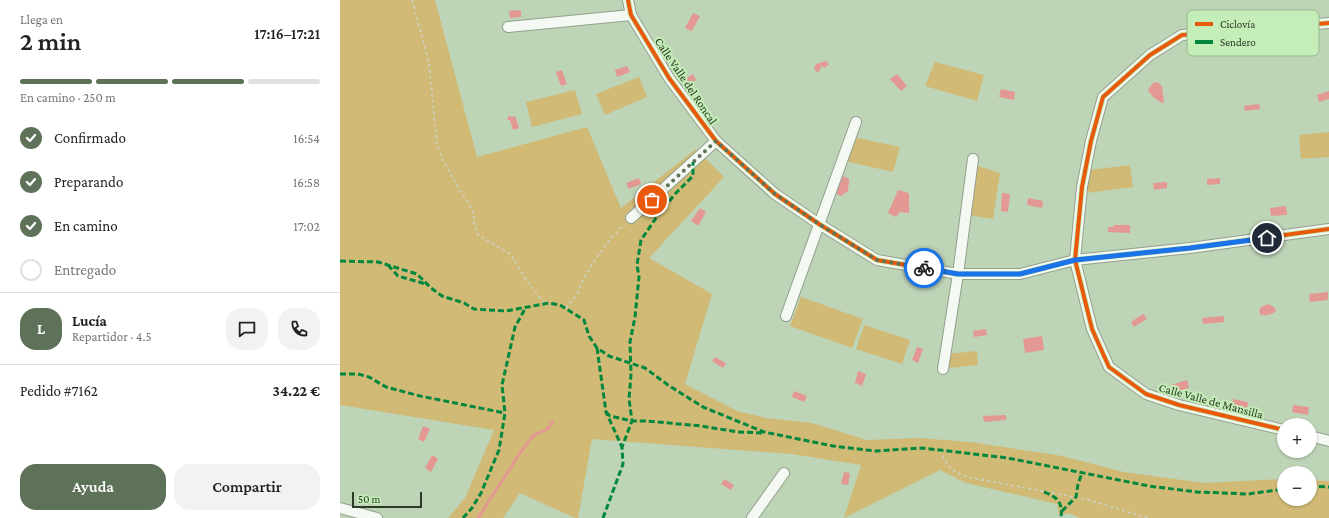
<!DOCTYPE html>
<html lang="es">
<meta charset="utf-8">
<style>
:root{--surface:#fff;--page:#f2f2f2;--text:#222;--muted:#767676;--line:#e0e0e0;--accent:#5e7159}
body{margin:0;font-family:"Crimson Pro",serif;background:var(--page);color:var(--text);height:100vh;display:flex;flex-direction:column;font-size:15px;white-space:nowrap}
*{box-sizing:border-box;margin:0}
p{font-size:13px;color:var(--muted)}
.icon{flex:none;width:22px;height:22px;fill:none;stroke:currentColor;stroke-width:2;stroke-linecap:round;stroke-linejoin:round}
.map{position:relative;flex:1;overflow:hidden}
.drawer{display:flex;flex-direction:column;background:var(--surface);width:340px}
.drawer>*{flex:none}
.controls{position:absolute;left:937px;top:418px;display:grid;gap:8px}
.controls a{display:grid;place-items:center;width:40px;height:40px;border-radius:50%;background:var(--surface);box-shadow:0 1px 3px #0004;font-size:20px}
.scale{position:absolute;left:12px;bottom:10px;width:70px;box-sizing:border-box;padding-left:4px;border:2px solid #2b3b26;border-top:0;font-size:11px;line-height:14px;white-space:nowrap;color:#2b3b26;-webkit-text-stroke:3px #c5edb8;paint-order:stroke}
.pin{position:absolute;display:grid;place-items:center;width:34px;height:34px;color:#fff;margin:-17px;border:2px solid #fff;border-radius:50%;box-shadow:0 1px 4px #0007}
.courier{position:absolute;display:grid;place-items:center;width:40px;height:40px;margin:-20px;border:3px solid #1a73e8;border-radius:50%;background:#fff;color:#222;box-shadow:0 1px 5px #0007}
.head em{font-style:normal;font-weight:600}
.head div{display:flex;flex-direction:column-reverse}
.head{display:flex;align-items:center;justify-content:space-between;height:68px;padding:0 20px}
h1{font-size:26px;font-weight:600;line-height:30px}
.bar{display:grid;grid-template-columns:repeat(4,1fr);gap:6px 4px;align-content:center;height:48px;padding:0 20px}
.bar i{height:5px;border-radius:3px;background:var(--line)}
.bar .current{background:var(--accent)}
.bar p{grid-column:span 4}
.line{display:flex;align-items:center;gap:10px;padding:0 20px;border-top:1px solid var(--line)}
.line div{flex:1}
.round{display:grid;place-items:center;flex:none;width:42px;height:42px;border-radius:16px;background:var(--page)}
ol{padding:0 20px;list-style:none}
li{display:flex;align-items:center;gap:12px;height:44px}
li p{margin-inline-start:auto}
li .icon{padding:4px;border-radius:50%;background:var(--accent);color:#fff;stroke-width:4}
li:last-child{color:var(--muted)}
li i{width:22px;height:22px;border:2px solid var(--line);border-radius:50%}
.cta{display:flex;gap:8px;margin-top:auto;padding:8px 20px}
.cta a{flex:1;height:46px;border-radius:16px;background:var(--accent);color:#fff;font-size:16px;font-weight:600;line-height:46px;text-align:center}
.cta a+a{background:var(--page);color:var(--text)}
main{display:flex;flex:1;min-height:0}
.map>svg:first-child{display:block}
</style>
<main>
<section class="drawer">
<div class="head"><div><h1>2 min</h1><p>Llega en</p></div><em>17:16–17:21</em></div>
<div class="bar"><i class="current"></i><i class="current"></i><i class="current"></i><i></i><p>En camino · 250 m</p></div>
<ol>
<li><svg class="icon" aria-label="check" viewBox="0 0 24 24"><path d="M5 12l5 5 9-10"/></svg>Confirmado<p>16:54</p></li>
<li><svg class="icon" aria-label="check" viewBox="0 0 24 24"><path d="M5 12l5 5 9-10"/></svg>Preparando<p>16:58</p></li>
<li><svg class="icon" aria-label="check" viewBox="0 0 24 24"><path d="M5 12l5 5 9-10"/></svg>En camino<p>17:02</p></li>
<li><i></i>Entregado</li>
</ol>
<div class="line" style="height:72px"><b class="round" style="background:var(--accent);color:#fff">L</b><div><b>Lucía</b><p>Repartidor · 4.5</p></div><a class="round"><svg class="icon" aria-label="chat" viewBox="0 0 24 24"><path d="M4 5h16v11H9l-5 4z"/></svg></a><a class="round"><svg class="icon" aria-label="phone" viewBox="0 0 24 24"><path d="M5 4h4l2 5-3 2q2 4 5 5l2-3 5 2v4C11 20 4 13 5 4z"/></svg></a></div>
<div class="line" style="height:52px"><div>Pedido #7162</div><b>34.22 €</b></div>
<div class="cta"><a>Ayuda</a><a>Compartir</a></div>
</section>
<div class="map">
<svg width="989" height="518" viewBox="0 0 989 518">
<rect width="100%" height="100%" fill="#bed4b7"/>
<g fill="#d0ba75">
<path d="M0,0H95L137,157L247,127L281,208L356,149L384,177L309,258L372,294L345,384L397,411L426,418L472,423L527,440L578,438L631,442L722,456L784,472L864,483L944,479V499H970V480L989,481V518H740L728,513L719,515L717,504L626,483L600,470L504,518L521,465L452,454L252,439L238,518H235L180,493L163,518H108L125,498L154,430L0,405Z"/>
<path d="M595,62L644,75L637,101L585,86Z"/>
<path d="M299,77L307,97L265,115L256,94Z"/>
<path d="M235,90L242,114L192,127L186,102Z"/>
<path d="M989,132V157L961,159L959,135Z"/>
<path d="M513,137L560,147L553,172L505,161Z"/>
<path d="M635,165L660,173L653,219L628,215Z"/>
<path d="M790,165L793,187L746,193L749,170Z"/>
<path d="M461,297L523,319L512,348L450,326Z"/>
<path d="M524,325L570,340L562,364L516,349Z"/>
<path d="M637,351L638,365L610,368L608,354Z"/>
</g>
<g fill="#e49893">
<path d="M181,10V17L170,18L169,11Z"/>
<path d="M353,13L360,16L352,31L345,28Z"/>
<path d="M486,61L489,64L485,68L482,66L478,73L474,69L476,64Z"/>
<path d="M287,66L290,72L277,77L275,70Z"/>
<path d="M222,70L227,84L221,86L216,72Z"/>
<path d="M353,74L356,80L344,87L341,81Z"/>
<path d="M557,74L567,86L561,91L550,79Z"/>
<path d="M818,82L822,86L824,102L822,103L814,98L808,90L813,83Z"/>
<path d="M661,89L675,92L674,100L659,97Z"/>
<path d="M989,91V99L979,102L977,95Z"/>
<path d="M919,104L920,109L905,111L904,106Z"/>
<path d="M169,115L171,117L175,116L179,128L173,130L170,120H167Z"/>
<path d="M503,176L509,179L508,191L501,196L496,194Z"/>
<path d="M299,178L301,184L289,189L286,183Z"/>
<path d="M880,178V184L867,185V179Z"/>
<path d="M827,182V188L814,190L813,183Z"/>
<path d="M558,190L569,193V213L560,212L556,217L548,213Z"/>
<path d="M662,193L670,194L668,212L661,211Z"/>
<path d="M688,198L703,201L702,208L687,205Z"/>
<path d="M946,206L947,215L931,216L930,208Z"/>
<path d="M360,208L366,212L358,226L351,221Z"/>
<path d="M774,225H790V233L768,232V227H773Z"/>
<path d="M988,292V300L970,302L969,294Z"/>
<path d="M928,304L935,308L936,311C933,314 925,316 921,315L919,311L921,307Z"/>
<path d="M803,314L807,319L794,327L791,322Z"/>
<path d="M884,316V322L863,324L862,318Z"/>
<path d="M646,329L647,335L634,337L633,331Z"/>
<path d="M702,336L704,350L685,353L683,339Z"/>
<path d="M577,347L583,349L578,363L572,360Z"/>
<path d="M375,357L386,363L383,368L372,361Z"/>
<path d="M518,371L526,374L522,386L515,383Z"/>
<path d="M847,380L849,388L834,392L831,385Z"/>
<path d="M454,391L467,396L464,402L452,397Z"/>
<path d="M893,399L908,402L907,409L892,406Z"/>
<path d="M953,405L969,407L968,415L952,412Z"/>
<path d="M666,415V420L644,422L643,416Z"/>
<path d="M83,426L90,429L84,442L78,439Z"/>
<path d="M92,455L98,459L91,472L85,468Z"/>
<path d="M504,472L510,473L508,485L501,484Z"/>
<path d="M384,479L394,485L391,490L381,484Z"/>
</g>
<g fill="none" stroke-linecap="round" stroke-linejoin="round">
<path stroke="#e49893" stroke-width="3" d="M138,518L184,447L193,436L207,429L213,422"/>
<defs>
<g id="street">
<path d="M288,0L291,15L329,78L376,141L435,194L479,224L537,260L618,274H680L735,260L850,248L989,229"/>
<path d="M168,27L291,15"/>
<path d="M291,218L376,141"/>
<path d="M446,316L516,122"/>
<path d="M603,369L618,274L633,159"/>
<path d="M944,430L839,405L806,394L769,367L752,329L735,260L742,187L751,141L763,97L810,55L842,35L989,23"/>
<path d="M970,436L989,441"/>
<path d="M0,508L37,518"/>
<path d="M412,518L444,473"/>
</g>
</defs>
<use href="#street" stroke="#91a18c" stroke-width="12"/>
<g stroke="#ccd2c9" stroke-width="1.5" stroke-dasharray="3 3" stroke-linecap="butt">
<path d="M72,0L89,63L97,145L102,158L116,184L133,210L134,223L138,235L170,254L187,281L205,304"/>
<path d="M226,308L238,293L242,282L254,261L271,238L285,224"/>
<path d="M600,450C609,469 612,472 632,478L745,499L808,518"/>
</g>
<use href="#street" stroke="#f5f9f4" stroke-width="10"/>
<g stroke="#00873e" stroke-width="3" stroke-dasharray="6 3" stroke-linecap="butt">
<path d="M0,261L38,262L77,274L91,288L102,296L124,303L134,309L166,311L209,303L220,305L244,320L249,336L257,348L269,356L305,368L328,385L363,407L424,432L493,446L535,451L582,448L668,458L809,486L857,492L908,494L944,489"/>
<path d="M48,265L58,276L86,284"/>
<path d="M257,348L266,412L282,447"/>
<path d="M0,374H18L29,377L46,387L80,396L165,413"/>
<path d="M266,412L270,416L292,421H307L361,426L398,432L423,433"/>
<path d="M970,486L989,487"/>
<path d="M704,492C718,497 723,503 721,518"/>
<path d="M722,511L736,497L738,484L742,473"/>
<path d="M123,518L132,508L141,493L159,450L165,413L162,385L175,327L186,307"/>
<path d="M263,518L283,464L282,447L292,421L289,399L291,375L290,342L295,317L299,277L297,265L301,240L316,218L335,194L353,176V162"/>
</g>
<defs>
<g id="cycleway">
<path d="M288,0L291,15L329,78L376,141L435,194L479,224L537,260L618,274H680L735,260L850,248L989,229"/>
<path d="M944,430L839,405L806,394L769,367L752,329L735,260L742,187L751,141L763,97L810,55L842,35L989,23"/>
</g>
</defs>
<use href="#cycleway" stroke="#c5edb8" stroke-width="6"/>
<use href="#cycleway" stroke="#e8590c" stroke-width="4"/>
</g>
<g fill="none" stroke-linecap="round" stroke-linejoin="round">
<path stroke="#5e7159" stroke-width="4" stroke-dasharray="0 7.2" d="M312,200L376,141L435,194L479,224L537,260L584,268"/>
<path stroke="#1a73e8" stroke-width="5" d="M584,268L618,274H680L735,260L850,248L927,238"/>
</g>
<g text-anchor="middle" stroke-width="4" stroke-linejoin="round" paint-order="stroke">
<g font-size="12" fill="#2b3b26" stroke="#c5edb8">
<text transform="translate(346 81) rotate(56)" y="4">Calle Valle del Roncal</text>
<text transform="translate(871 401) rotate(15)" y="4">Calle Valle de Mansilla</text>
</g>
</g>
<rect x="847" y="10" width="132" height="46" rx="6" fill="#c5edb8" stroke="#97b88c" stroke-width="1"/>
<rect x="855" y="22" width="18" height="4" fill="#e8590c"/>
<rect x="855" y="40" width="18" height="4" fill="#00873e"/>
<g font-size="11" fill="#2b3b26">
<text x="880" y="28">Ciclovía</text>
<text x="880" y="46">Sendero</text>
</g>
</svg>
<div class="controls">
<a>+</a>
<a>−</a>
</div>
<div class="scale">50 m</div>
<div class="pin" style="left:312px;top:200px;background:#ea580c"><svg class="icon" aria-label="bag" viewBox="0 0 24 24"><path d="M5 8h14l-1 12H6zM9 8a3 3 0 0 1 6 0"/></svg></div>
<div class="pin" style="left:927px;top:238px;background:#1f2937"><svg class="icon" aria-label="home" viewBox="0 0 24 24"><path d="M3 11l9-7 9 7M6 9v11h12V9"/></svg></div>
<div class="courier" style="left:584px;top:268px"><svg class="icon" aria-label="bike" viewBox="0 0 24 24"><circle cx="6" cy="16" r="4"/><circle cx="18" cy="16" r="4"/><path d="M6 16l4-8h5l3 8M10 8l3 8H6M13 5h3"/></svg></div>
</div>
</main>
